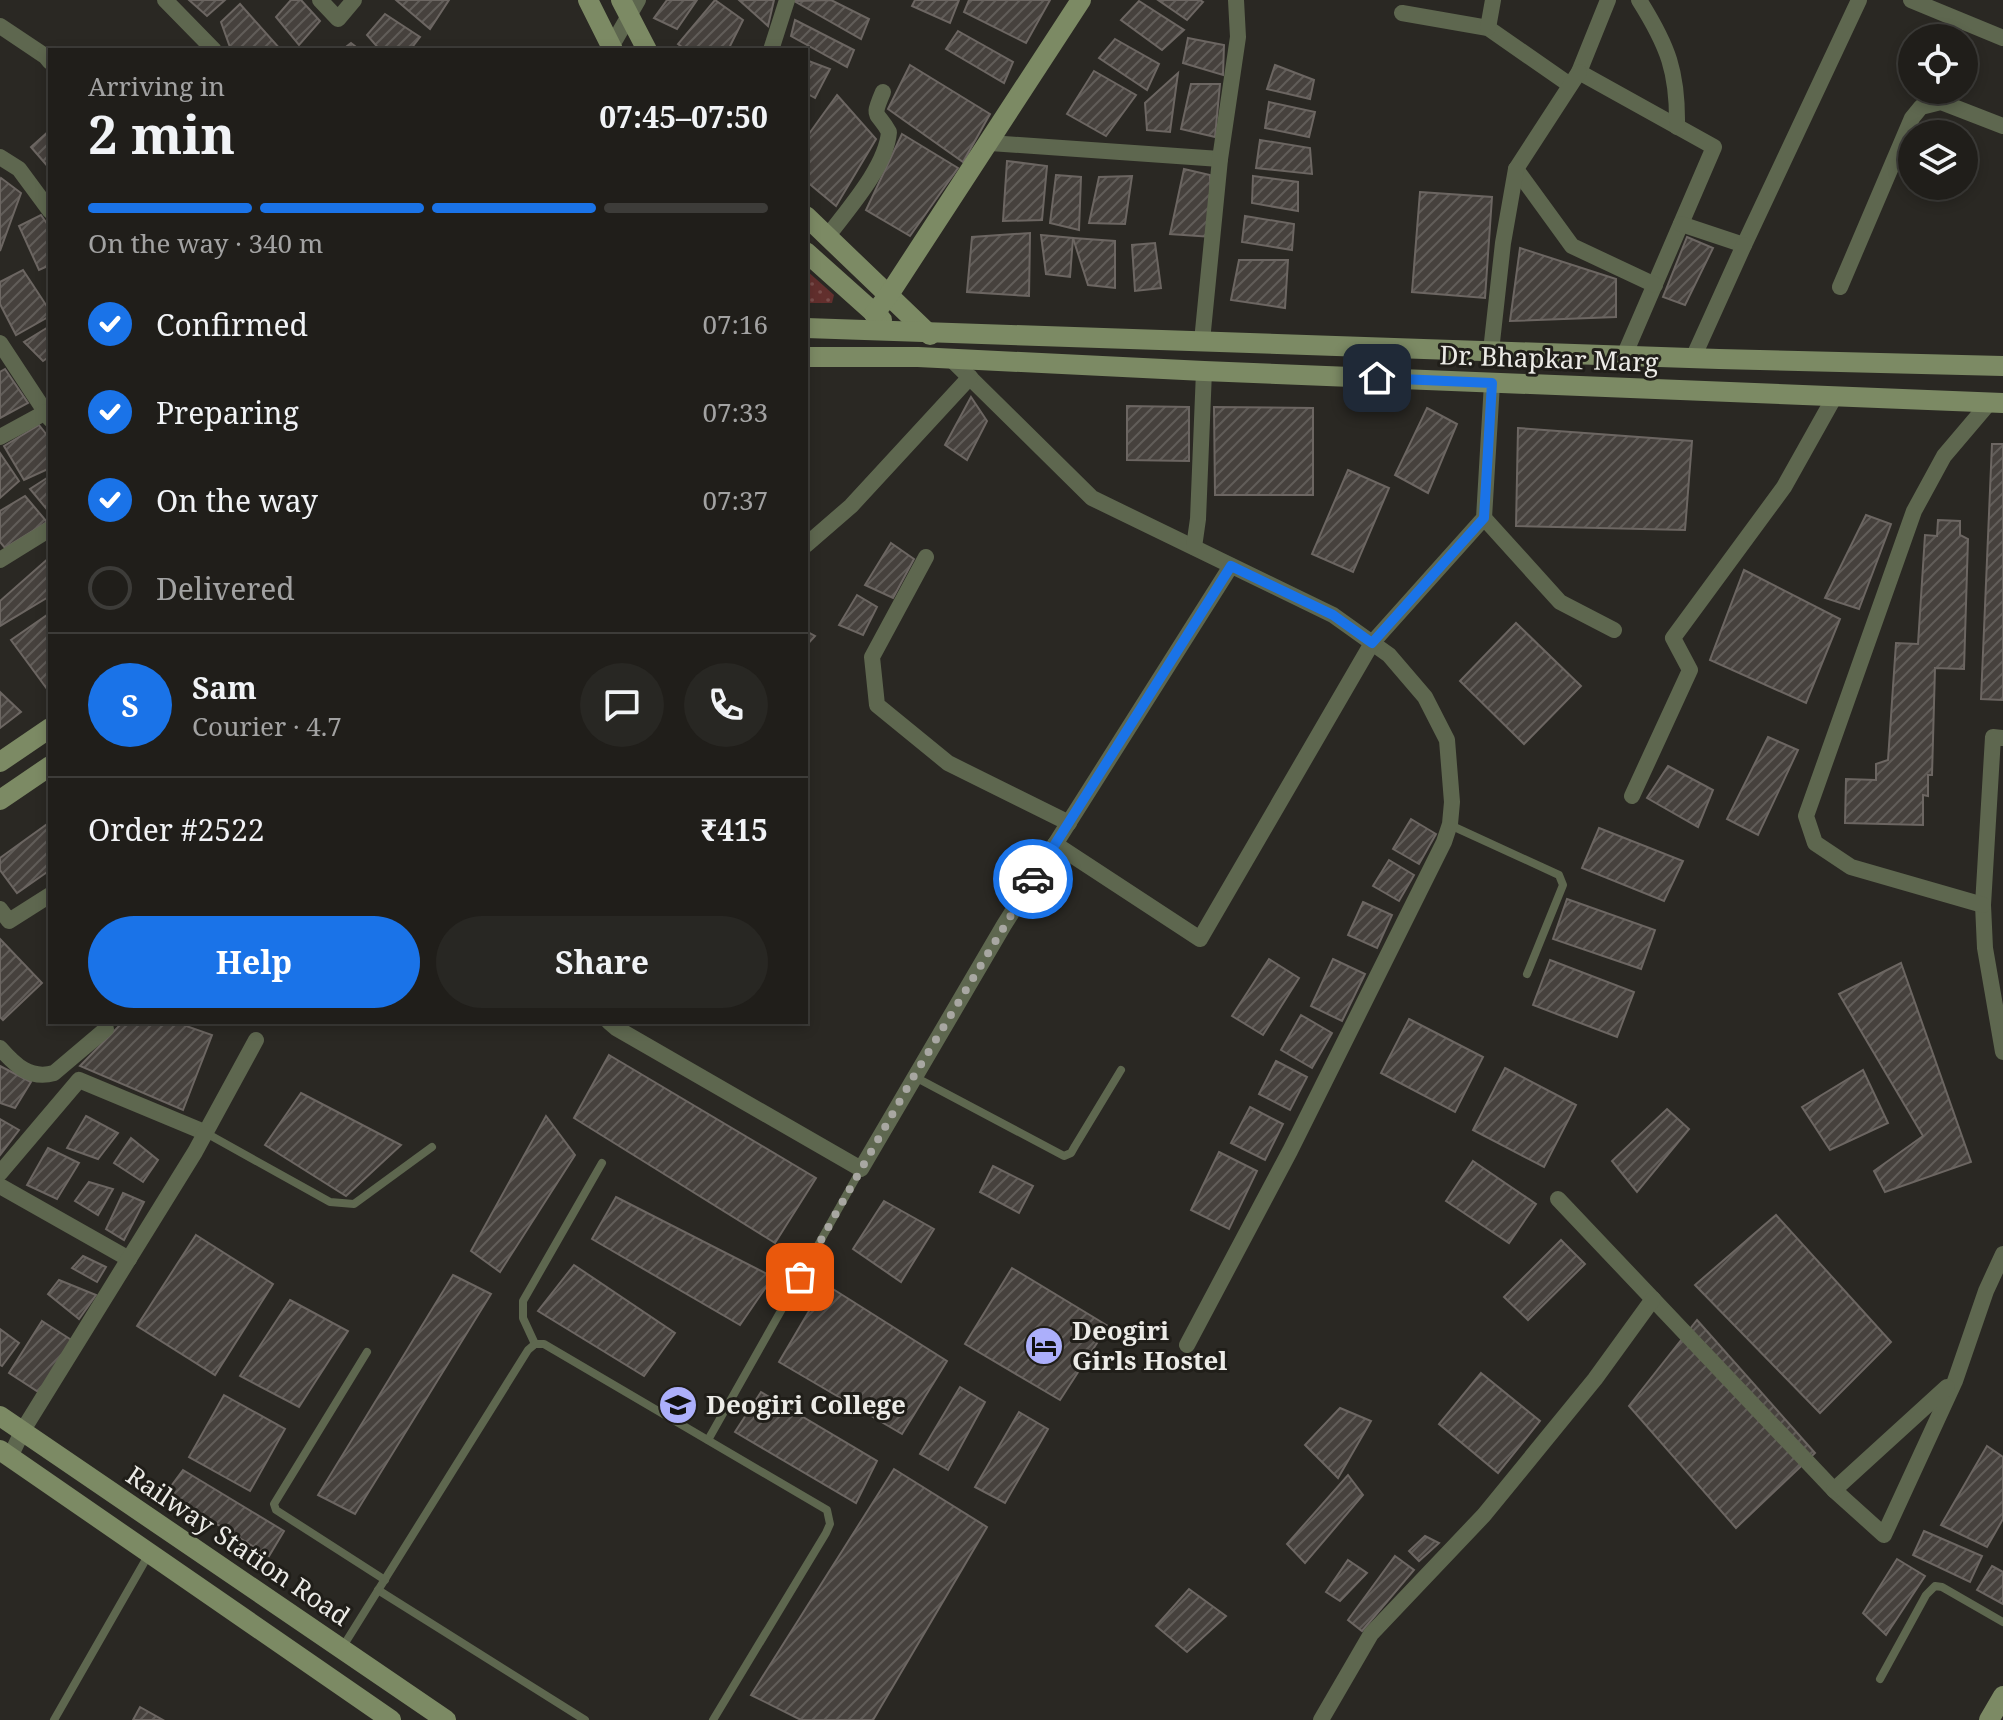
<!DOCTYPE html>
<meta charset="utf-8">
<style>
:root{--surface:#201e1a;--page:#282723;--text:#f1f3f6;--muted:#a2a2a2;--line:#3d3c39;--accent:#1a73e8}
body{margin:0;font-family:"Noto Serif",serif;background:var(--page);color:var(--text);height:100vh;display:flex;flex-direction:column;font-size:30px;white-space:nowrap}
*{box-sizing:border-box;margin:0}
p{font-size:26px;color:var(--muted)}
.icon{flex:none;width:44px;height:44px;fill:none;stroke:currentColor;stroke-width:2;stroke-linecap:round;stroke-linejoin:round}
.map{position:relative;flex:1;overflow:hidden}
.panel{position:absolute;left:48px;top:48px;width:760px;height:976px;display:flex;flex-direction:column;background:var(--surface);border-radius:0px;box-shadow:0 4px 12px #0003,0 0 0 2px var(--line)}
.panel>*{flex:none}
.buttons{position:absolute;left:1898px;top:24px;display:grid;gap:16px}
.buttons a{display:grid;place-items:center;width:80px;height:80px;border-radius:50%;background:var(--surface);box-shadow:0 4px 12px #0003,0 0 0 2px var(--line);font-size:40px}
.pin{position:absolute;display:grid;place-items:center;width:68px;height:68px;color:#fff;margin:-34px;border-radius:16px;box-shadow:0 4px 12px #0006}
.courier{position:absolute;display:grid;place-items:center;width:80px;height:80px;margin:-40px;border:6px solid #1a73e8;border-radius:50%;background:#fff;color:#222;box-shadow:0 2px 10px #0007}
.headline em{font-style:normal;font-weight:700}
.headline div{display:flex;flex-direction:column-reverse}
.headline{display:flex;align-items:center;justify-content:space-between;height:136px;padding:0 40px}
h1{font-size:52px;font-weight:700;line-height:60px}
.bar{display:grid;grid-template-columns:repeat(4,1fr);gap:12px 8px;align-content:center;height:96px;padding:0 40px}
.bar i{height:10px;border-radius:6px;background:var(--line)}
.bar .active{background:var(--accent)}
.bar p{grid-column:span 4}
.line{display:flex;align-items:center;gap:20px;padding:0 40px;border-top:2px solid var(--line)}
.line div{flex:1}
.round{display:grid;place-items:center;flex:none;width:84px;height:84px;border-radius:42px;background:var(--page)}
ol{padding:0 40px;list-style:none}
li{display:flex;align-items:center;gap:24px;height:88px}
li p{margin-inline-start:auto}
li .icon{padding:8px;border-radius:50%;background:var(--accent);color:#fff;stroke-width:4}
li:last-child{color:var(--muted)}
li i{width:44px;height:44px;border:4px solid var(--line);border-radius:50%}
.cta{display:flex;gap:16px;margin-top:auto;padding:16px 40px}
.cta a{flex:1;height:92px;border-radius:48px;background:var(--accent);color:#fff;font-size:32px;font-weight:700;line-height:92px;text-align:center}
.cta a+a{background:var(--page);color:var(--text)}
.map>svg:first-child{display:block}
</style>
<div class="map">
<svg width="2003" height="1720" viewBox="0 0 2003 1720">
<defs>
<pattern id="green-dots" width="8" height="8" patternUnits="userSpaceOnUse" patternTransform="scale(2)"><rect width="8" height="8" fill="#622f2d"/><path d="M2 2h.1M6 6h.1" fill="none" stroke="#794d4b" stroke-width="1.8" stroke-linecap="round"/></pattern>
<pattern id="building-hatch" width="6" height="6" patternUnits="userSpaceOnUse" patternTransform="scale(2)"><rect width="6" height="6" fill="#46413d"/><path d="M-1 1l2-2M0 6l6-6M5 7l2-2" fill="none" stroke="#615d59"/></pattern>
</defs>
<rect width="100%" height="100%" fill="#2a2823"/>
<path fill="url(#green-dots)" d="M806,270L834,295L832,303H806Z"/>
<g fill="url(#building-hatch)" stroke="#6c6662" stroke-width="2">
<path d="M189,0H225L207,16Z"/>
<path d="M291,0H301L320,21L299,45L276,17Z"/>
<path d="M396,0H449L430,29Z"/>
<path d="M667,0H697L677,29L654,18Z"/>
<path d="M715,0L743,20L728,50H686L678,44Z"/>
<path d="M739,0H774L768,26Z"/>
<path d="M831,0L869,19L861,39L794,1Z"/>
<path d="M915,0H959L950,23L912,6Z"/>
<path d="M969,0H1050L1026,43L964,12Z"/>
<path d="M1158,0H1200L1203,2L1187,20Z"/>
<path d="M1139,1L1184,30L1162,50L1121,20Z"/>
<path d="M240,4L281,50H231L221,22Z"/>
<path d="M385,14L420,37L410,50H380L367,35Z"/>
<path d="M795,20L854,50L847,67L791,36Z"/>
<path d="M958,31L1013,62L1004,83L946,49Z"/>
<path d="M1188,38L1224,45L1223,75L1183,63Z"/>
<path d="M1115,39L1159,64L1147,90L1099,58Z"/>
<path d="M351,43L360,50H342Z"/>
<path d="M806,60L830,69L815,98L806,93Z"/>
<path d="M910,65L990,114L963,162L888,109Z"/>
<path d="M1275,65L1314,80L1310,99L1267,89Z"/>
<path d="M1094,71L1136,95L1106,136L1067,114Z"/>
<path d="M1178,73L1170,132L1147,130L1145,103Z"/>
<path d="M1191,84H1220L1215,137L1181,129Z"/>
<path d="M837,95L876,139L836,206L806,181V138Z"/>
<path d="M1269,102L1315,112L1309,137L1265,128Z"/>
<path d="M50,130V169L31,147Z"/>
<path d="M902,134L958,168L910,236L866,210Z"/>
<path d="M1260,140L1310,148L1312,174L1256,168Z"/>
<path d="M1007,161L1047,166L1042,220L1003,221Z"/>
<path d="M1184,169L1210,175L1212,237L1170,234Z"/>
<path d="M1056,175L1081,177L1079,230L1050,223Z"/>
<path d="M1132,176L1125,224L1089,223L1099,177Z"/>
<path d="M1253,176L1298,182V211L1252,203Z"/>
<path d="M1,178L21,193L0,251V180Z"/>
<path d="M1420,192L1492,197L1485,298L1412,292Z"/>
<path d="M41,215L50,228V265L39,270L19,226Z"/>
<path d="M1245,216L1294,224L1292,250L1242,242Z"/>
<path d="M1030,233L1029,296L967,292L972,237Z"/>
<path d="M1041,235L1073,238L1070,277L1046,274Z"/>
<path d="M1687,237L1713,248L1685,305L1663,297Z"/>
<path d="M1073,238L1115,241V288L1088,285Z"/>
<path d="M1155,243L1161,288L1135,291L1132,245Z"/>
<path d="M1520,248L1616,279V317L1510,321Z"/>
<path d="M1239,260H1288L1285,308L1231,300Z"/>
<path d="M23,270L50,311V316L16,335L0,304V282Z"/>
<path d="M50,326V356L43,361L24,342Z"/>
<path d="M5,369L28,403L0,418V372Z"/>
<path d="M971,397L987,421L967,460L945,445Z"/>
<path d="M1127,406L1189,407V461L1127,460Z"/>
<path d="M1214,407L1313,408V495H1215Z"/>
<path d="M1427,408L1457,424L1428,493L1395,475Z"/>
<path d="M39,425L50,439V468L24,480L4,446Z"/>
<path d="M1518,428L1692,441L1685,530L1516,526Z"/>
<path d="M1992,444H2003V700L1981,699Z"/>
<path d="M0,453L19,481L0,498Z"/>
<path d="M1348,470L1389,488L1353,572L1312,554Z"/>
<path d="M50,476V513L30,489Z"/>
<path d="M25,496L47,522L5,548L0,542V511Z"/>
<path d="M1866,515L1891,524L1859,609L1825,598Z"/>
<path d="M1938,520L1960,521V535L1968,539L1964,669L1935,668L1932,775H1928V796L1923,795V825L1845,823L1846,779L1876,780V764L1888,760L1896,643L1918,644L1925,535L1937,536Z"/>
<path d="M891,543L914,559L893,598L865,585Z"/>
<path d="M50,557V596L0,626V601Z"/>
<path d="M1744,570L1840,619L1806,703L1710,660Z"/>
<path d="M857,595L877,607L863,635L839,625Z"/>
<path d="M50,613V693L11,640Z"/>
<path d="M1516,623L1581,686L1524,744L1460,681Z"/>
<path d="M806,631L815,636L806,646Z"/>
<path d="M0,692L21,712L0,728Z"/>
<path d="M1768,737L1798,750L1758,835L1727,819Z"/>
<path d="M1668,766L1713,790L1698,827L1647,798Z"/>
<path d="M1411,819L1436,834L1419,864L1393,849Z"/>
<path d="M50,822V870L17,893L0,870V858Z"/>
<path d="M1599,828L1683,861L1664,901L1582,868Z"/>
<path d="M1389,860L1414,875L1399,901L1373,886Z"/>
<path d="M1567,899L1655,930L1641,969L1553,939Z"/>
<path d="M1363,902L1392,915L1377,948L1348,935Z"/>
<path d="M0,939L42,983L3,1020L0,1017Z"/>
<path d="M1269,959L1299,978L1263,1035L1232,1016Z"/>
<path d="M1333,959L1365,974L1342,1021L1311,1006Z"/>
<path d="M1550,960L1634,992L1617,1037L1533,1005Z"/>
<path d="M1901,963L1971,1162L1885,1192L1874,1171L1923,1136L1839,994Z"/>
<path d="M1301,1015L1332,1033L1312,1068L1281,1050Z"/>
<path d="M1409,1019L1483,1057L1455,1112L1381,1073Z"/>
<path d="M123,1022H175L212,1035L183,1110L80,1066Z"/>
<path d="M609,1055L816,1178L775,1243L574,1118Z"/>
<path d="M1276,1061L1307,1077L1290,1110L1259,1094Z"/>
<path d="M0,1066L31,1082L15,1108L0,1103Z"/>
<path d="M1505,1068L1576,1105L1544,1167L1473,1130Z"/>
<path d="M1863,1070L1888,1123L1830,1150L1802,1107Z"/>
<path d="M301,1093L401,1145L346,1196L265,1145Z"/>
<path d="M1250,1107L1283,1124L1265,1160L1231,1143Z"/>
<path d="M1667,1109L1689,1129L1637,1192L1612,1161Z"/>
<path d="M86,1116L118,1133L98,1159L67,1148Z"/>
<path d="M546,1116L575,1155L500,1272L471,1251Z"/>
<path d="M0,1119L19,1130L0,1155Z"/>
<path d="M131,1138L158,1160L143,1182L114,1163Z"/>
<path d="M48,1148L79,1163L57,1199L27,1185Z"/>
<path d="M1219,1152L1257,1171L1229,1229L1191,1210Z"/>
<path d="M1473,1161L1536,1204L1509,1243L1446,1201Z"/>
<path d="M993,1166L1033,1186L1019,1213L980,1192Z"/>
<path d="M89,1182L113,1189L98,1215L75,1201Z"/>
<path d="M123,1193L144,1202L124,1240L106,1229Z"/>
<path d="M616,1197L773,1277L740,1325L592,1239Z"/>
<path d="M884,1201L934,1229L901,1282L853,1249Z"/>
<path d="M1776,1215L1891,1342L1820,1413L1695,1285Z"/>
<path d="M196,1235L273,1284L215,1375L137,1326Z"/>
<path d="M1561,1240L1585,1264L1528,1320L1504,1297Z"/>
<path d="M83,1256L106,1267L97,1282L72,1268Z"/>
<path d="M574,1265L675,1333L644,1376L538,1311Z"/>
<path d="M1012,1268L1108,1326L1060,1400L965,1344Z"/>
<path d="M453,1275L491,1294L355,1514L318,1495Z"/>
<path d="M59,1280L96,1295L79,1319L48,1294Z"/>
<path d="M825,1284L947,1361L902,1434L779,1362Z"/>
<path d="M290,1300L348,1331L299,1407L240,1376Z"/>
<path d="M1697,1320L1815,1453L1736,1528L1629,1406Z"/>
<path d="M42,1321L73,1341L40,1393L9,1373Z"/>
<path d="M0,1329L19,1343L2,1366L0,1365Z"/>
<path d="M1481,1373L1540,1421L1498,1473L1439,1424Z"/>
<path d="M960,1387L985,1402L948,1470L920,1454Z"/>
<path d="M761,1392L877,1461L856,1503L735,1432Z"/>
<path d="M224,1395L285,1429L250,1491L189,1457Z"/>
<path d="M1340,1408L1371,1421L1338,1478L1305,1445Z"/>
<path d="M1019,1412L1048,1429L1005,1503L975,1487Z"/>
<path d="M1987,1446L2003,1457V1519L1987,1547L1941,1525Z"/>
<path d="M894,1469L987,1527L873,1720H801L751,1695Z"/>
<path d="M183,1470L284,1531L269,1556L166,1493Z"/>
<path d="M1348,1475L1363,1495L1305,1563L1287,1544Z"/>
<path d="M1924,1531L1982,1556L1970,1582L1913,1555Z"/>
<path d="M1425,1536L1439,1543L1419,1561L1409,1551Z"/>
<path d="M1395,1556L1414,1570L1362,1631L1348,1620Z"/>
<path d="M1897,1559L1925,1576L1886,1635L1863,1613Z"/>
<path d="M1348,1560L1367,1573L1340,1601L1326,1592Z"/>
<path d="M1992,1566L2003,1572V1604L1977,1590Z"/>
<path d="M1189,1589L1226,1616L1187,1652L1156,1626Z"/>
<path d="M140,1707L163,1720H133Z"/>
</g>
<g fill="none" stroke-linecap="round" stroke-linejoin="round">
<g stroke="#5e674f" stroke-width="8">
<path d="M1450,825L1559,875L1563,885L1527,974"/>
<path d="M915,1077L1064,1156L1071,1153L1075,1146L1121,1070"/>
<path d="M206,1133L330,1202L354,1204L432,1147"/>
<path d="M535,1344L523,1318V1301L602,1163"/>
<path d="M367,1352L274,1504L276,1510L385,1580"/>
<path d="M708,1440L861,1169"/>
<path d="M378,1590L585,1720"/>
<path d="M342,1648L528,1350L535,1344H544L827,1510L830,1524L826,1533L713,1720"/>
<path d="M1880,1679L1926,1595L1935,1586L1942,1587L2003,1622"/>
<path d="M54,1720L149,1554"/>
</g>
<g stroke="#5e674f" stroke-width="16">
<path d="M165,0L214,50"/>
<path d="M320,0L338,19L354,0"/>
<path d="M1608,0L1579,72L1714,147L1624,356"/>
<path d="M1639,0C1668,46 1678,72 1677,127"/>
<path d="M1911,0L2003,38"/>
<path d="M1402,13L1488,28L1570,85"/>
<path d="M0,26L45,56L50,62"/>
<path d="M1488,28L1493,0"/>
<path d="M611,47L638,0"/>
<path d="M771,50L787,0"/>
<path d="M990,143L1220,159"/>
<path d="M0,157L19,169L50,211"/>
<path d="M1516,169L1572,246L1655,285"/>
<path d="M1681,224L1744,245L1859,0"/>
<path d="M827,237C848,209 886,167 889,132C877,110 871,120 883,92"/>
<path d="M1840,287L1912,118L1921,107L1941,102L2003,126"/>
<path d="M1202,341L1220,159L1238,37L1236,0"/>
<path d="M0,343L50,419"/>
<path d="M1491,351L1503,243L1516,169L1579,72"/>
<path d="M1693,358L1744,245"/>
<path d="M951,359L1092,498L1333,615L1389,655L1425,697L1447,740L1452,802L1450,824L1444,842L1290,1151L1187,1345"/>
<path d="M0,437L46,412"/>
<path d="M1484,518L1560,602L1614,630"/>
<path d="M806,545L851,506L970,377"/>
<path d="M1194,547L1198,519L1204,371"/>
<path d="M926,557L872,657L877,705L948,763L1069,823"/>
<path d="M0,560L50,529"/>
<path d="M2003,738L1993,737L1983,905L1985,948L2003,1052"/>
<path d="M1632,796L1690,670L1673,638L1784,487L1835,396"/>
<path d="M1055,844L1200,939L1372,643L1484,518L1492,383"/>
<path d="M1983,905L1851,867L1815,843L1806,816L1914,511L1944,456L1989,403"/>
<path d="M0,909L9,921L50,895"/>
<path d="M609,1022L616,1028L861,1169L1004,925L1231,566"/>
<path d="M0,1048C15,1065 30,1080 54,1073L106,1029"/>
<path d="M0,1173L79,1080L204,1132"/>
<path d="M0,1186L129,1259"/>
<path d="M1558,1199L1834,1490L1884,1535L1955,1381L1986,1291L2003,1254"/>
<path d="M10,1457L23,1430L195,1152L256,1040"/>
<path d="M1834,1490L1947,1387"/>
<path d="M1321,1720L1371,1634L1484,1515L1595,1379L1653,1299"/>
</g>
<g stroke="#7c8a64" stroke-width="20">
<path d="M588,0L613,50"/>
<path d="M621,0L647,50"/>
<path d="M806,216L930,335"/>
<path d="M806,252L882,320"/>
<path d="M874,314L888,296L1081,0"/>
<path d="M806,328L1719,359L2003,366"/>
<path d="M806,357H918L1204,371L2003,403"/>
<path d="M0,762L50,728"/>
<path d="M0,800L50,766"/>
<path d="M0,1416L446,1720"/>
<path d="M0,1450L391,1720"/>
<path d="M1989,1720L2003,1696"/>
</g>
</g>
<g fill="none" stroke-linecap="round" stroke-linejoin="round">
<path stroke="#a8a7a2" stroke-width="8" stroke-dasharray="0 14.4" d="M800,1277L914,1076L1033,879"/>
<path stroke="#1a73e8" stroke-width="10" d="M1033,879L1231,566L1333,615L1372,643L1484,518L1492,383L1377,378"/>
</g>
<defs>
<symbol id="hotel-disc" viewBox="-11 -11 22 22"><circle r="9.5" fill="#acaffb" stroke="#201e19"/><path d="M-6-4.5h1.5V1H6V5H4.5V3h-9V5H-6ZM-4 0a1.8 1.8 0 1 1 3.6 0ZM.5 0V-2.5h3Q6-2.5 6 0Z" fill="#111"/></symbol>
<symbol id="university-disc" viewBox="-11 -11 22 22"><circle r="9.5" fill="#acaffb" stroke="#201e19"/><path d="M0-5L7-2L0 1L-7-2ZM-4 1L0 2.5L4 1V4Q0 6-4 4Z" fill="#111"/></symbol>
</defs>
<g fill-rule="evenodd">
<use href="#hotel-disc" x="1022" y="1324" width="44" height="44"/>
<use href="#university-disc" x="656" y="1383" width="44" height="44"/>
</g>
<g text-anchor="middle" stroke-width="6" stroke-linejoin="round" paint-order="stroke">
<g font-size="26" fill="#ecebe7" stroke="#201e19">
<text transform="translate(1549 359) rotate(2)" y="9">Dr. Bhapkar Marg</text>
<text transform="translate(238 1546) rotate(34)" y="9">Railway Station Road</text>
</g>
<g font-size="26" font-weight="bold" fill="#ecebe7" stroke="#201e19" text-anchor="start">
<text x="1072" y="1340">Deogiri<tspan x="1072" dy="30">Girls Hostel</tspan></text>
<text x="706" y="1414">Deogiri College</text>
</g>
</g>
</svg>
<div class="buttons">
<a><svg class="icon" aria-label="locate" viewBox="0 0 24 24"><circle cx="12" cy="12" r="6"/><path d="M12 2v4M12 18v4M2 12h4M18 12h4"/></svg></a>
<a><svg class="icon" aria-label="layers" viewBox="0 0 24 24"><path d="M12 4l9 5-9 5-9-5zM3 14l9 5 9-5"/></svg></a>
</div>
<div class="pin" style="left:800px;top:1277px;background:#ea580c"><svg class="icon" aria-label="bag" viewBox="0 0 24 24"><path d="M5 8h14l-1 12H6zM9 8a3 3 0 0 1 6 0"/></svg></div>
<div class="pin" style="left:1377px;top:378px;background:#1f2937"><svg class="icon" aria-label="home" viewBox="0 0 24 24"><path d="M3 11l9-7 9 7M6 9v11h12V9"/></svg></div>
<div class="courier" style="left:1033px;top:879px"><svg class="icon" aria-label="car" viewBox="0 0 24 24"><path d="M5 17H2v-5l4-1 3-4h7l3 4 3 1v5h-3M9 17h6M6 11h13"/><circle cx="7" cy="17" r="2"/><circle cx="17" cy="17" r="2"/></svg></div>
<section class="panel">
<div class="headline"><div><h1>2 min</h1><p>Arriving in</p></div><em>07:45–07:50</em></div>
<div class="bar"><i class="active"></i><i class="active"></i><i class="active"></i><i></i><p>On the way · 340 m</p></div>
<ol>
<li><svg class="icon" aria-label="check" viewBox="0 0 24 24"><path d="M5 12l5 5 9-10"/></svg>Confirmed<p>07:16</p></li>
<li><svg class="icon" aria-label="check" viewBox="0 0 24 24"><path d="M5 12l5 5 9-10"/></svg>Preparing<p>07:33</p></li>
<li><svg class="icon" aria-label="check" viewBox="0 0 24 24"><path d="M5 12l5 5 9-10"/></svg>On the way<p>07:37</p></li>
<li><i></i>Delivered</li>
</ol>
<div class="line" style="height:144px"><b class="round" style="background:var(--accent);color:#fff">S</b><div><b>Sam</b><p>Courier · 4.7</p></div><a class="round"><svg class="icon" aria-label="chat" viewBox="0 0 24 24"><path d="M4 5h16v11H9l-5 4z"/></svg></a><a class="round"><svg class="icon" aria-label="phone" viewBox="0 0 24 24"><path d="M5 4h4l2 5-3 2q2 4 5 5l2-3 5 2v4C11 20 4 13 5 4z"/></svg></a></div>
<div class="line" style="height:104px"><div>Order #2522</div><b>₹415</b></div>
<div class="cta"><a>Help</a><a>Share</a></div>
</section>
</div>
